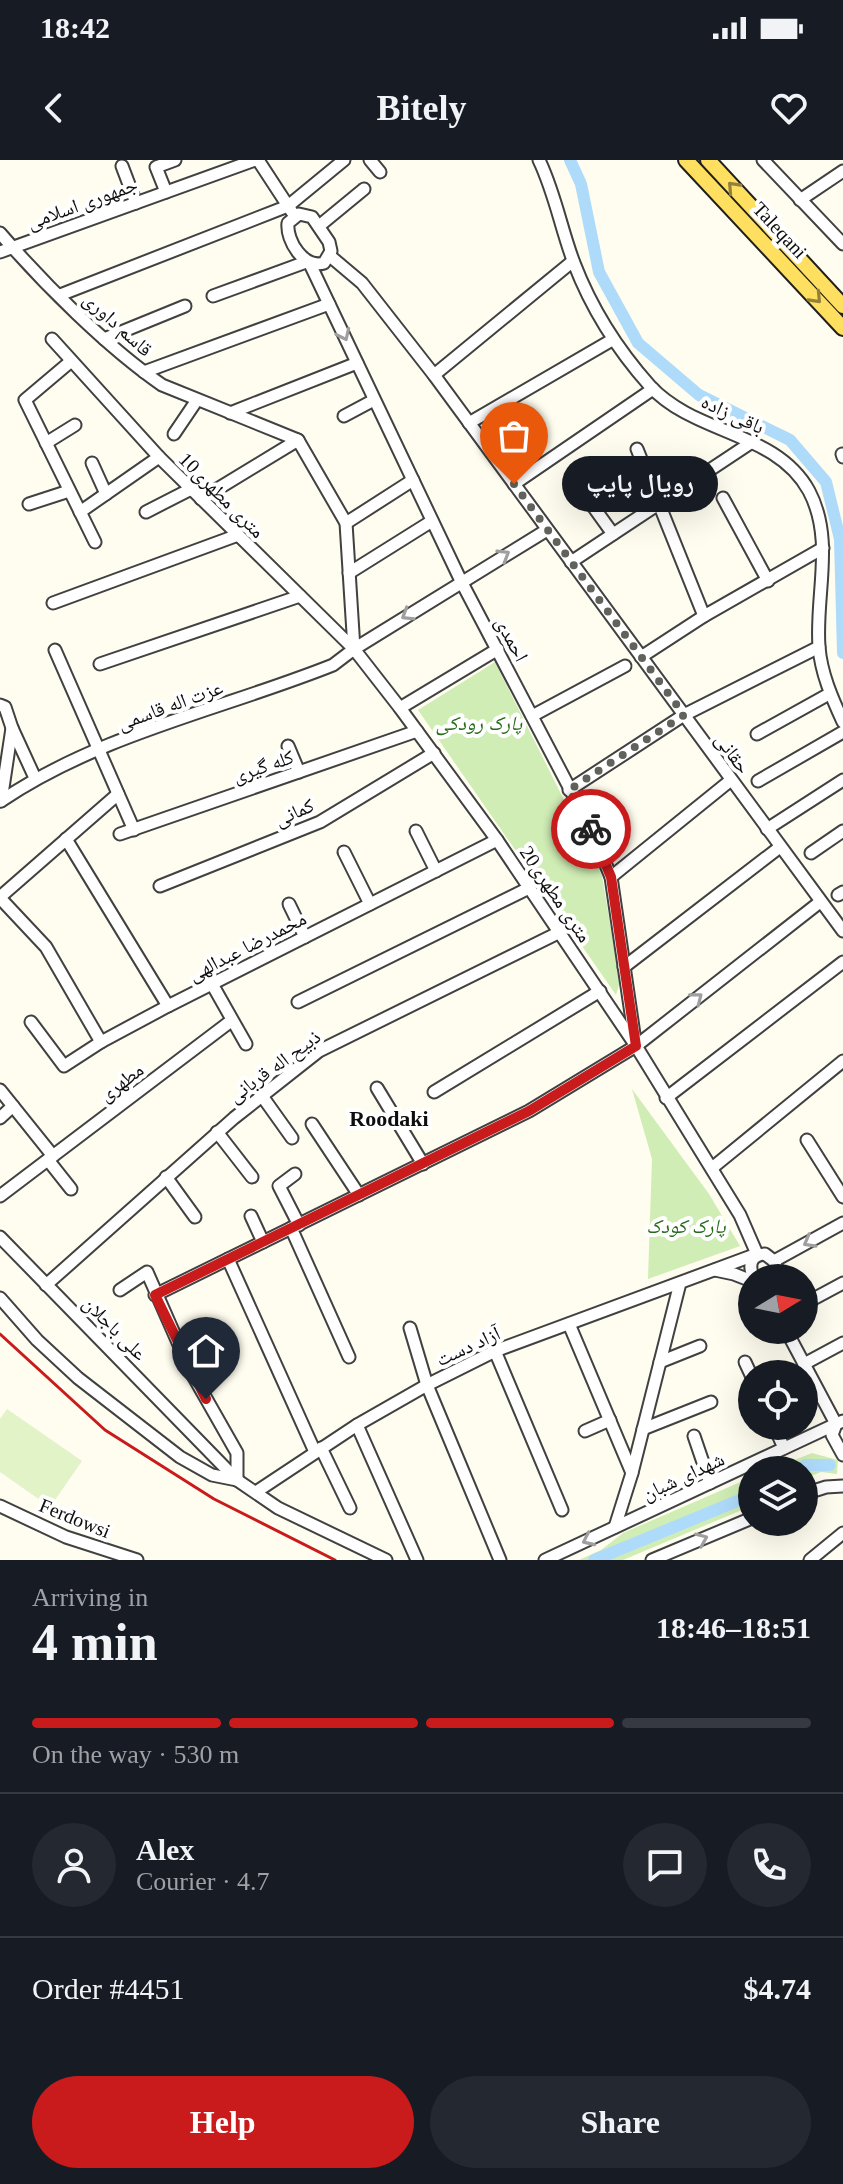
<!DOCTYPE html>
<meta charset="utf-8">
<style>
:root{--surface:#171b24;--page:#242831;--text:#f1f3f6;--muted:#9ea1a6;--line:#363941;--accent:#c91b1c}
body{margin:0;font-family:"Times New Roman","Noto Naskh Arabic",serif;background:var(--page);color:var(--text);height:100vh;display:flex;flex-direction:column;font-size:30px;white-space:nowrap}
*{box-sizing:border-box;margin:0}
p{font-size:26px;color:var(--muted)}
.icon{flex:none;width:44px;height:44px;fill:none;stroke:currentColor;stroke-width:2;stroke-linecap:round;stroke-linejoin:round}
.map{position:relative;height:1400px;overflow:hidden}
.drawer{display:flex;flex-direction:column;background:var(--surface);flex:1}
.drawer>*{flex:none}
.needle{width:52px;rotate:80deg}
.buttons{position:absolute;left:738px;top:1104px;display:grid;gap:16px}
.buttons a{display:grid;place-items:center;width:80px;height:80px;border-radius:50%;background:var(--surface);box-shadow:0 8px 32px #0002;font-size:40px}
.pin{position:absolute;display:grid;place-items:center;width:68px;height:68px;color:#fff;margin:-82px -34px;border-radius:50% 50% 50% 0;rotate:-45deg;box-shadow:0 0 8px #0007}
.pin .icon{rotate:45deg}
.courier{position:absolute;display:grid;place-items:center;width:80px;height:80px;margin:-40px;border:6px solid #c91b1c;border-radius:50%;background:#fff;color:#222;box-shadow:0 2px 10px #0007}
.bubble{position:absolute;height:56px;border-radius:28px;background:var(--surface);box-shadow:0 8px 32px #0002;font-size:26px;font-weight:700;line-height:56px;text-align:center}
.head em{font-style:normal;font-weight:700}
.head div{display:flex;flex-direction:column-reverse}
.head{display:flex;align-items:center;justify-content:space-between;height:136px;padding:0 32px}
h1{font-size:52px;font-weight:700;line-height:60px}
.bar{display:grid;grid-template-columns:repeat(4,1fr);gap:12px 8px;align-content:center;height:96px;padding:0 32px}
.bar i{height:10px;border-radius:6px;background:var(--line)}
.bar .active{background:var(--accent)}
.bar p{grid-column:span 4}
.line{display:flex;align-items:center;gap:20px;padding:0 32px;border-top:2px solid var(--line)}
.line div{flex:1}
.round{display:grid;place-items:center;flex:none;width:84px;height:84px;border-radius:42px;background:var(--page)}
.button{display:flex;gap:16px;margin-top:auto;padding:16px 32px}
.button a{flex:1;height:92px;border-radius:48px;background:var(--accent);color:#fff;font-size:32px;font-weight:700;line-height:92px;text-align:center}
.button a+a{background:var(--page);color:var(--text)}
.status{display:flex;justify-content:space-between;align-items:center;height:56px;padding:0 40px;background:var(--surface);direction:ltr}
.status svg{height:22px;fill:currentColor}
header{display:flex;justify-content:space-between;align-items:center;height:104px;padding:0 32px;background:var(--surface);font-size:36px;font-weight:700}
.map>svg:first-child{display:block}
</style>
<div class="status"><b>18:42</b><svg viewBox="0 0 49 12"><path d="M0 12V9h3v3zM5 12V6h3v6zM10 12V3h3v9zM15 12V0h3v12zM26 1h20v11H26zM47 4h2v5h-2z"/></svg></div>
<header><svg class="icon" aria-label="back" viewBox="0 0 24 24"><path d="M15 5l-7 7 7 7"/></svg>Bitely<svg class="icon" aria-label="heart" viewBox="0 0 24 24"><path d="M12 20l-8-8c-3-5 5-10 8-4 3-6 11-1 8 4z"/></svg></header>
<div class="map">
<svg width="843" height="1400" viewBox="0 0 843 1400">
<rect width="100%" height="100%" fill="#fffdef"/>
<g fill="#d0edb5">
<path d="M495,502L602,716L620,822L616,835L418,550Z"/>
<path d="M632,929L709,1034L740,1086L648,1119L652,999Z"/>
<path d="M812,1293L838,1300L837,1314L821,1312L804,1319V1310H769Z"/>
<path d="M752,1317V1346L749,1347L623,1400H579L601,1390L623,1373Z"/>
</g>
<path fill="#e2f3c8" d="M7,1249L82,1301L50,1347L0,1312V1259Z"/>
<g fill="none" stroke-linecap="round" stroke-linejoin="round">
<g stroke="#afdbfb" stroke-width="12">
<path d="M570,0L581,24L599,112L638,183L699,235L790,280L826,322L840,379L843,493"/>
<path d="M797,1310L806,1305H830"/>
<path d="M594,1400L752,1335"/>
</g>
<defs>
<g id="minor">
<path d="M258,0L292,52"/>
<path d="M370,0L380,12"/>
<path d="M539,0C555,33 561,69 574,103C592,150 617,189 650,226C695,275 776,271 809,331C835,380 815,435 819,487C821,513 832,538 843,562"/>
<path d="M763,0L843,84"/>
<path d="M122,6L136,43"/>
<path d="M166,32L156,7L175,0"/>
<path d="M800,40L843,11"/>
<path d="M299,54L312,57L329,82L331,91L324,103C304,109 286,81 288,63Z"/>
<path d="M319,66L364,29"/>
<path d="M0,73C44,124 107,187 162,225L298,280L346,363L354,489"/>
<path d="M0,92L255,0"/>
<path d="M330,96L362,123L434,215L843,771"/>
<path d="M310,104L461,421L591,669L611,717L635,881"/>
<path d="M60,135L288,46L344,0"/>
<path d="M213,136L306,102"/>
<path d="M52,179L159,297L354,489L400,548L497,680L636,886L740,1055L757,1094L495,1191L427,1225L357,1265L256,1332"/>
<path d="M104,179L185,146"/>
<path d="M70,202L25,240L95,382"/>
<path d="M144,212L329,144"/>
<path d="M434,215L573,101"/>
<path d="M230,253L357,203"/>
<path d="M344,256L374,240"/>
<path d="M469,263L612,180"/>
<path d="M174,274L197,240"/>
<path d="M46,283L75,265"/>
<path d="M637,289L704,456"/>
<path d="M842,294L843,297"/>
<path d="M92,303L106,334"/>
<path d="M514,324L653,229"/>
<path d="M598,331L587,338L613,374"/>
<path d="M723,338L768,421"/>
<path d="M201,339L298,280"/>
<path d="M29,344L69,331"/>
<path d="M80,352L159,297"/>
<path d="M146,352L191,329"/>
<path d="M346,363L413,320"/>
<path d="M571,402L752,282"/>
<path d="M349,413L432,361"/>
<path d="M53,443L238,375"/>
<path d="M55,490L134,670"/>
<path d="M641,497L704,456L823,388"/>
<path d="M100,504L300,436"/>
<path d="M0,545L5,547L12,568L35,618"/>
<path d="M400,548L498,489"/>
<path d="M532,556L625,506"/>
<path d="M757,574L829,534"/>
<path d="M288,586L299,612"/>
<path d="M758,621L843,572"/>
<path d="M569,630L684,555L819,487"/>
<path d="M1,641C100,574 223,549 333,505L354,489L547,370"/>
<path d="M1,641L12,568"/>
<path d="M767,669L843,620"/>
<path d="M416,671L436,711"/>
<path d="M120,674L417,571"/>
<path d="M66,679L168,846"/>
<path d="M344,692L370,744"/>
<path d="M811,693L843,671"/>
<path d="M611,717L731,620"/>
<path d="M160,726L320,662L434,593"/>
<path d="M838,735L843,732"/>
<path d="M0,737L118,634"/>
<path d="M0,738L46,787L101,882"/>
<path d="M289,744L305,777"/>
<path d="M624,807L780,687"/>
<path d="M212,824L246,884"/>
<path d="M298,842L529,728"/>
<path d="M31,862L64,906L101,882L168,846L497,680"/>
<path d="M377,928L423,1004"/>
<path d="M0,930L53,996"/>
<path d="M434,932L600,831"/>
<path d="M262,936L292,978"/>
<path d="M666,938L843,802"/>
<path d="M0,958L13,946"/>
<path d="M312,964L359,1035"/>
<path d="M217,972L252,1017"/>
<path d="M807,980L843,1037"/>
<path d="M48,1000L71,1029"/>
<path d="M712,1008L843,901"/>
<path d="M295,1014L279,1026L299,1065"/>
<path d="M166,1017L195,1057"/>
<path d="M0,1036L231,861"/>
<path d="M251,1056L263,1082"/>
<path d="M291,1068L349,1197"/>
<path d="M0,1077L237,1320"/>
<path d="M228,1099L315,1292"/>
<path d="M774,1101L843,1063"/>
<path d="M715,1110L734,1114L752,1121"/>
<path d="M754,1118C748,1106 750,1095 765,1094L774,1101L781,1118"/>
<path d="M46,1125L234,958L319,891L560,772"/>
<path d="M120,1130L147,1112L191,1212L237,1293V1320"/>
<path d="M155,1135L529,951L636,886L820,742"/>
<path d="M0,1138L37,1180L78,1218L180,1297L212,1315L237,1320L278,1348L386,1400"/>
<path d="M804,1144L843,1123"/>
<path d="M569,1164L632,1313"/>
<path d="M410,1168L427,1225L500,1400"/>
<path d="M495,1191L562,1350"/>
<path d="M660,1202L700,1186"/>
<path d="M745,1202L752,1217"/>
<path d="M804,1204L843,1183"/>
<path d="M843,1261L836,1264L832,1275L843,1295"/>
<path d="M357,1265L417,1400"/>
<path d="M774,1266L784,1288"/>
<path d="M643,1269L711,1242"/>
<path d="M585,1271L610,1260"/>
<path d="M694,1276L710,1323"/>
<path d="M321,1288L350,1348"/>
<path d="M804,1334L826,1327L843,1326"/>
<path d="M0,1346L66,1377L137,1400"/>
<path d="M615,1367L632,1313L680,1123"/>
<path d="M545,1400L836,1264L786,1170"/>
<path d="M652,1400L752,1358"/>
<path d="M810,1400L843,1373"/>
</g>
<g id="major">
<path d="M686,0L843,168"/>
<path d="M708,0L843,146"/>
</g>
</defs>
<use href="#minor" stroke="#414141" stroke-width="15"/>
<use href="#major" stroke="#1f1f1f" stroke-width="18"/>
<use href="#minor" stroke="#fff" stroke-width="11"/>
<use href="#major" stroke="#ffdf5f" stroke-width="14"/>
<path stroke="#c91b1c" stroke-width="3" d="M0,1174L105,1270L214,1339L335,1400"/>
</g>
<defs><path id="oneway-chevron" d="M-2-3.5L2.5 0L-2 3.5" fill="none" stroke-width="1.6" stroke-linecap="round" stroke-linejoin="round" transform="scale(2)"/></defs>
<g stroke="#93813b">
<use href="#oneway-chevron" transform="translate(733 27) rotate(-133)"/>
<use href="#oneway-chevron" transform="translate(816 138) rotate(47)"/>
</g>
<g stroke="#9f9f9f">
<use href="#oneway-chevron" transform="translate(344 175) rotate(65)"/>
<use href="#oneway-chevron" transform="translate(504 395) rotate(-31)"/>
<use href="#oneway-chevron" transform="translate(407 455) rotate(148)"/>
<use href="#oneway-chevron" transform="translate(697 838) rotate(-38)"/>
<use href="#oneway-chevron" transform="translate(809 1082) rotate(151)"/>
<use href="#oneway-chevron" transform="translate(702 1379) rotate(-23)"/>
<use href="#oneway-chevron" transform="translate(588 1380) rotate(155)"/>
</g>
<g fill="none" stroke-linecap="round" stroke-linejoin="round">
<path stroke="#62625d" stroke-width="8" stroke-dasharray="0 14.4" d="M514,324L684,555L569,630L591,669"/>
<path stroke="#c91b1c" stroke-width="10" d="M206,1239L155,1135L529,951L636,886L611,717L591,669"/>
</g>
<g text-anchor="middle" stroke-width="8" stroke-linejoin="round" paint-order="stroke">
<g font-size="20" fill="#0e0e0e" stroke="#fff">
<text transform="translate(82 43) rotate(-20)" y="7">جمهوری اسلامی</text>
<text transform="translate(780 70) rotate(47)" y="7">Taleqani</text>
<text transform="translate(118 164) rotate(42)" y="7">قاسم داوری</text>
<text transform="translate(733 254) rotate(25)" y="7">باقی زاده</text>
<text transform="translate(222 335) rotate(45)" y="7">10متری مطهری</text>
<text transform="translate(512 479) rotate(62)" y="7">احمدی</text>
<text transform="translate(170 545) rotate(-20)" y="7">عزت اله قاسمی</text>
<text transform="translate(733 593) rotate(54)" y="7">حقانی</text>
<text transform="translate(263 606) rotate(-19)" y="7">کله گیری</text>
<text transform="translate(294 652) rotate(-24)" y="7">کمانی</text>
<text transform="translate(556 734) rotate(56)" y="7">20متری مطهری</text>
<text transform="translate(247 786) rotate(-27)" y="7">محمدرضا عبدالهی</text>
<text transform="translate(274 906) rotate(-36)" y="7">ذبیح اله قربانی</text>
<text transform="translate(121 922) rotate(-37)" y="7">مطهری</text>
<text transform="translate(115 1168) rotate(45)" y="7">علی باجلان</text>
<text transform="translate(468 1186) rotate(-25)" y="7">آزاد دست</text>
<text transform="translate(683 1316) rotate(-25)" y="7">شهدای شبان</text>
<text transform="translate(75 1358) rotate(22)" y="7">Ferdowsi</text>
</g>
<g font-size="20" font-style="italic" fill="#266b19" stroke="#fff">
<text x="479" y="570">پارک رودکی</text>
<text x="686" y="1073">پارک کودک</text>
</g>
<g font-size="22" font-weight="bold" fill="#0e0e0e" stroke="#fff">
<text x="389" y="966">Roodaki</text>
</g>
</g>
</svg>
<div class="buttons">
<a><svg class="needle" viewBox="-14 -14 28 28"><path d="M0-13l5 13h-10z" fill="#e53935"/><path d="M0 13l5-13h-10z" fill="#9ea1a6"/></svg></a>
<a><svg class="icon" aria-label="locate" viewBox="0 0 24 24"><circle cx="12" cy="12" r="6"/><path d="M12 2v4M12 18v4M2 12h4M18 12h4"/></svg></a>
<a><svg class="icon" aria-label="layers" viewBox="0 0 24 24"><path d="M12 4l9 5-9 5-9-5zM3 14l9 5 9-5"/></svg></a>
</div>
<div class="pin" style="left:514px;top:324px;background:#ea580c"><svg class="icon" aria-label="bag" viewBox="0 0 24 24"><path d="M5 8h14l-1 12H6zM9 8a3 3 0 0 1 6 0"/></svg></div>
<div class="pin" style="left:206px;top:1239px;background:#1f2937"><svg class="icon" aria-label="home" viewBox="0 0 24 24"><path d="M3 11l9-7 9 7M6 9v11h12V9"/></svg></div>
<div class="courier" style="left:591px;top:669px"><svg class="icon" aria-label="bike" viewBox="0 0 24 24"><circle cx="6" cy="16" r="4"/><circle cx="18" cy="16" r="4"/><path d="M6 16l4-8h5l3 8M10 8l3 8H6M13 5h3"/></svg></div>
<div class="bubble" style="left:562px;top:296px;width:156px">رویال پایپ</div>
</div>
<section class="drawer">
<div class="head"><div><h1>4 min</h1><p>Arriving in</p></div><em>18:46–18:51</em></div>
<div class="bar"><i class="active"></i><i class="active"></i><i class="active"></i><i></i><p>On the way · 530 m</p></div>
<div class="line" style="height:144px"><a class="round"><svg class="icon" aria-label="person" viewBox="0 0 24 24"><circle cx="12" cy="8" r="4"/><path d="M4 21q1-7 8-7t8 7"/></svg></a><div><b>Alex</b><p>Courier · 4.7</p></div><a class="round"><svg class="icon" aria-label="chat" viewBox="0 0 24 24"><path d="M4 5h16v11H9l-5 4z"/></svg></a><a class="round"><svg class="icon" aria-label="phone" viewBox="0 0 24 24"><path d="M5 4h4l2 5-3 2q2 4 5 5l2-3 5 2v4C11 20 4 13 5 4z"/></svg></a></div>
<div class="line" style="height:104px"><div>Order #4451</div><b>$4.74</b></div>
<div class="button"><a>Help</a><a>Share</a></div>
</section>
